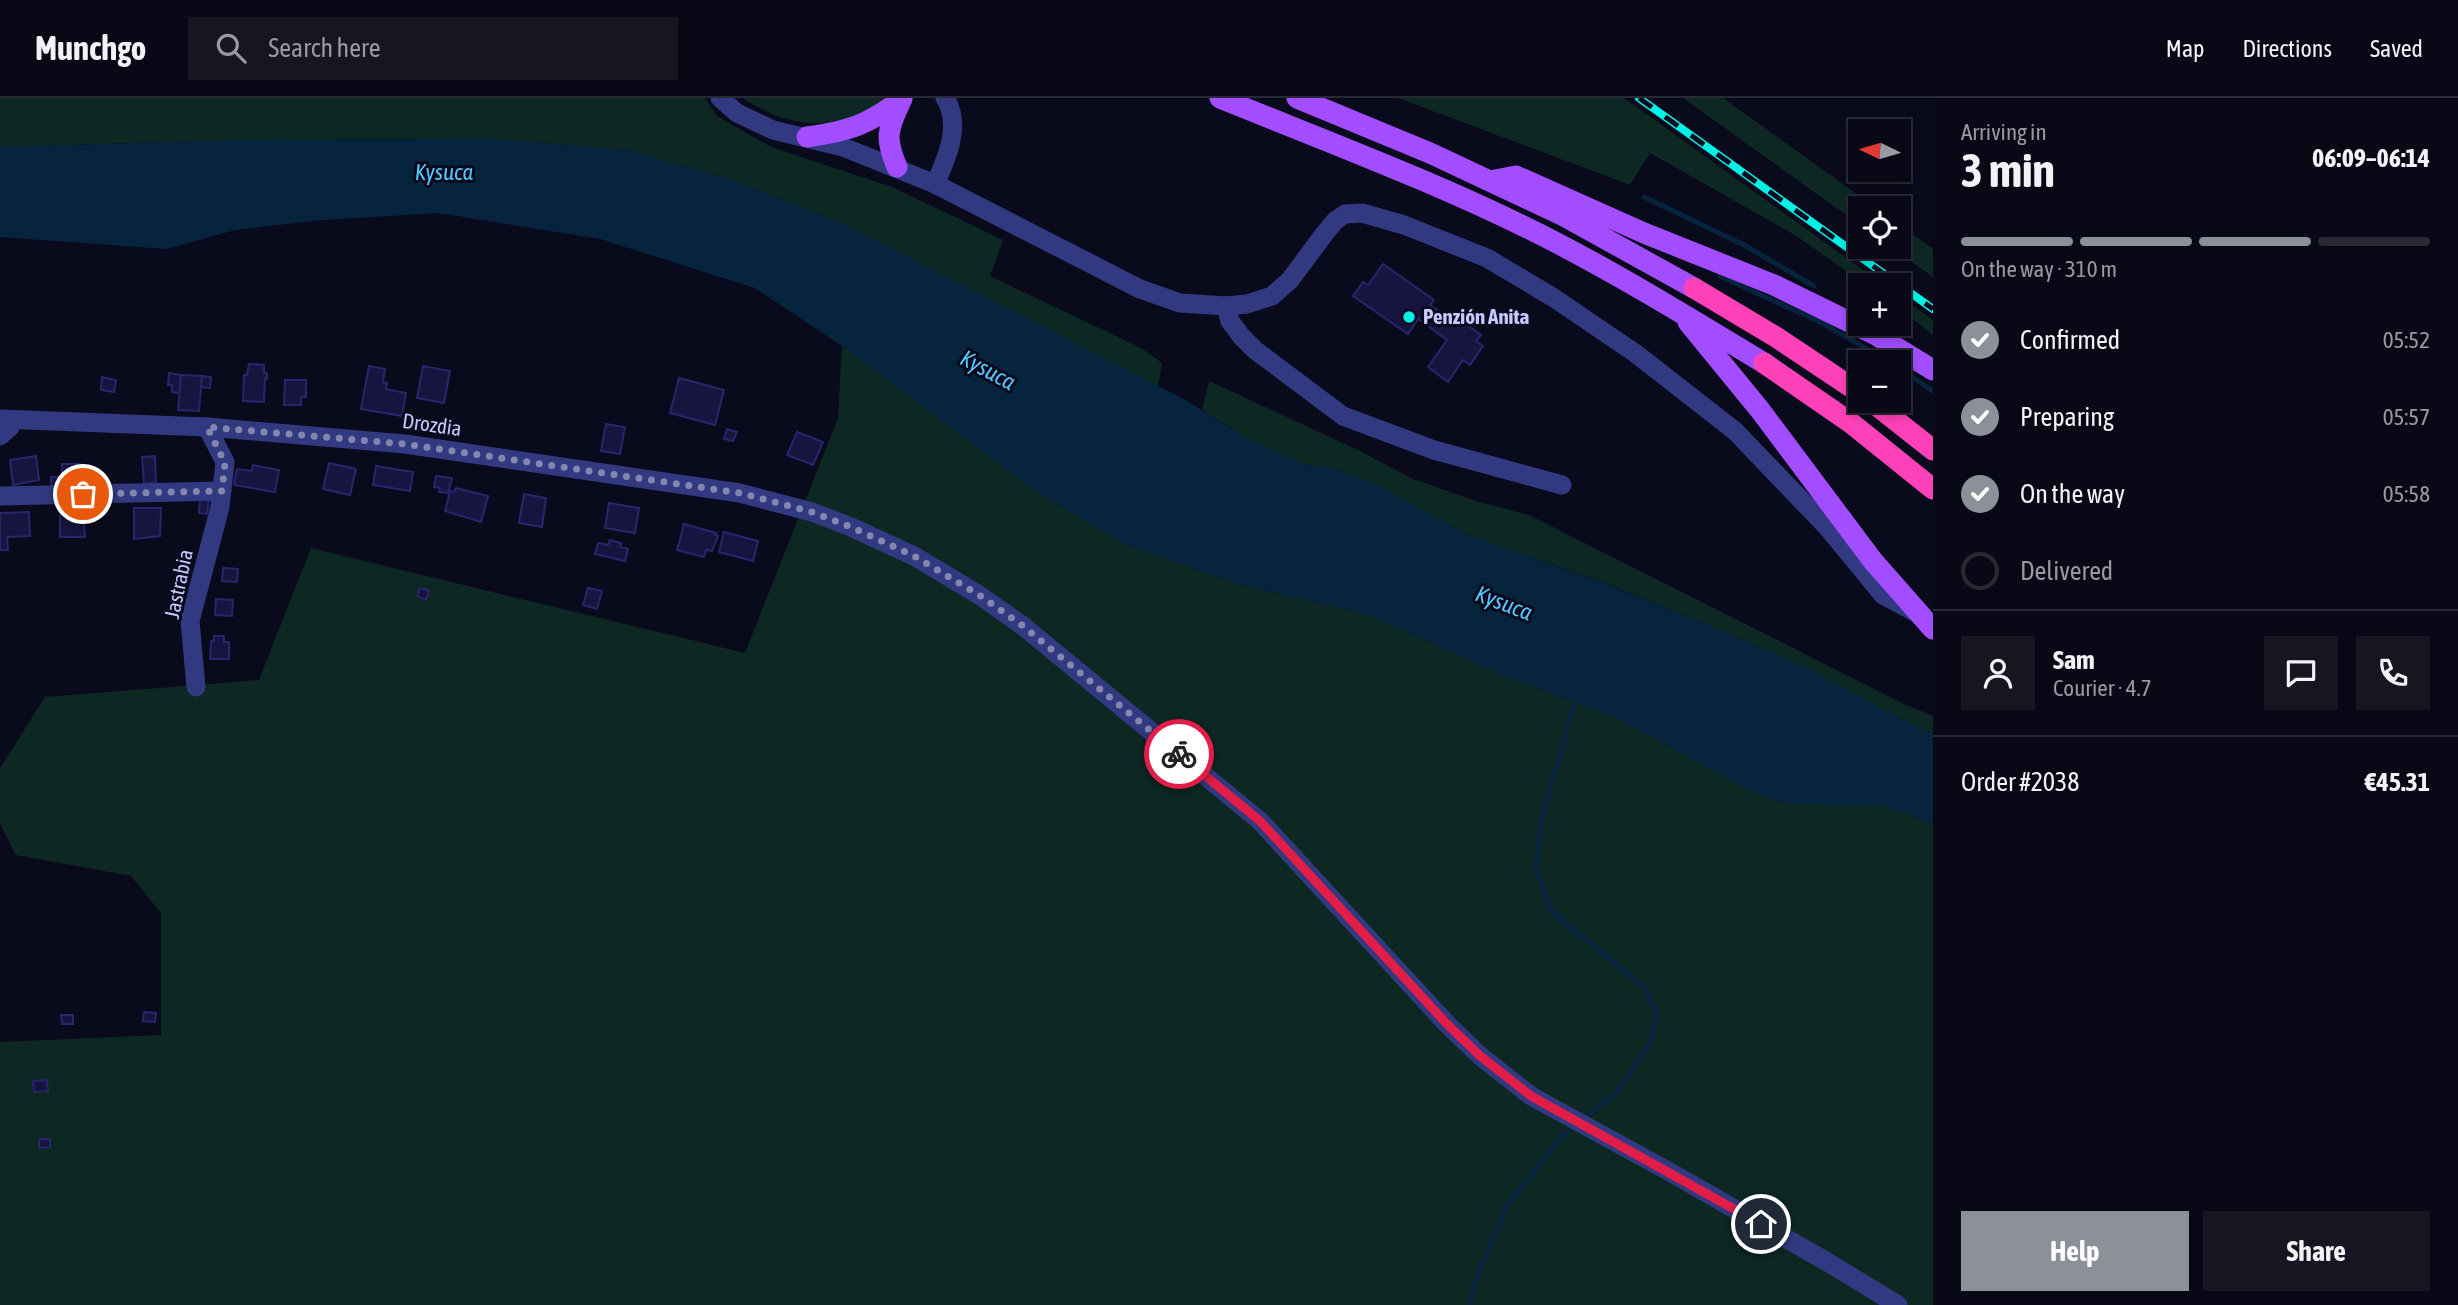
<!DOCTYPE html>
<meta charset="utf-8">
<style>
:root{--surface:#080816;--page:#161623;--text:#f1f3f6;--muted:#989aa1;--line:#292935;--accent:#8c9099}
body{margin:0;font-family:"Asap Condensed",sans-serif;background:var(--page);color:var(--text);height:100vh;display:flex;flex-direction:column;font-size:26px;white-space:nowrap}
*{box-sizing:border-box;margin:0}
p{font-size:23px;color:var(--muted)}
.icon{flex:none;width:38px;height:38px;fill:none;stroke:currentColor;stroke-width:2;stroke-linecap:round;stroke-linejoin:round}
.map{position:relative;flex:1;overflow:hidden}
.drawer{display:flex;flex-direction:column;background:var(--surface);width:525px}
.drawer>*{flex:none}
.needle{width:46px;rotate:275deg}
.fabs{position:absolute;left:1848px;top:21px;display:grid;gap:14px}
.fabs a{display:grid;place-items:center;width:63px;height:63px;border-radius:0px;background:var(--surface);box-shadow:0 4px 10px #0003,0 0 0 2px var(--line);font-size:35px}
.pin{position:absolute;display:grid;place-items:center;width:60px;height:60px;color:#fff;margin:-30px;border:4px solid #fff;border-radius:50%;box-shadow:0 2px 7px #0007}
.courier{position:absolute;display:grid;place-items:center;width:70px;height:70px;margin:-35px;border:5px solid #e11d48;border-radius:50%;background:#fff;color:#222;box-shadow:0 2px 9px #0007}
.headline em{font-style:normal;font-weight:700}
.headline div{display:flex;flex-direction:column-reverse}
.headline{display:flex;align-items:center;justify-content:space-between;height:119px;padding:0 28px}
h1{font-size:46px;font-weight:700;line-height:52px}
.bar{display:grid;grid-template-columns:repeat(4,1fr);gap:10px 7px;align-content:center;height:84px;padding:0 28px}
.bar i{height:9px;border-radius:5px;background:var(--line)}
.bar .on{background:var(--accent)}
.bar p{grid-column:span 4}
.line{display:flex;align-items:center;gap:18px;padding:0 28px;border-top:2px solid var(--line)}
.line div{flex:1}
.round{display:grid;place-items:center;flex:none;width:74px;height:74px;border-radius:0px;background:var(--page)}
ol{padding:0 28px;list-style:none}
li{display:flex;align-items:center;gap:21px;height:77px}
li p{margin-inline-start:auto}
li .icon{padding:7px;border-radius:50%;background:var(--accent);color:#fff;stroke-width:4}
li:last-child{color:var(--muted)}
li i{width:38px;height:38px;border:4px solid var(--line);border-radius:50%}
.button{display:flex;gap:14px;margin-top:auto;padding:14px 28px}
.button a{flex:1;height:80px;border-radius:0px;background:var(--accent);color:#fff;font-size:28px;font-weight:700;line-height:80px;text-align:center}
.button a+a{background:var(--page);color:var(--text)}
header{display:flex;align-items:center;gap:42px;box-sizing:border-box;height:98px;padding:0 35px;background:var(--surface);border-bottom:2px solid var(--line)}
header strong{font-size:33px}
nav{display:flex;gap:38px;margin-inline-start:auto;font-size:24px}
.search{width:490px;height:63px;background:var(--page);display:flex;align-items:center;gap:18px;box-sizing:border-box;padding:0 24px;border-radius:0px;color:var(--muted);font-size:26px}
main{display:flex;flex:1;min-height:0}
.map>svg:first-child{display:block}
</style>
<header>
<strong>Munchgo</strong>
<div class="search"><svg class="icon" aria-label="search" viewBox="0 0 24 24"><circle cx="10" cy="10" r="6"/><path d="M15 15l6 6"/></svg>Search here</div>
<nav><a>Map</a><a>Directions</a><a>Saved</a></nav>
</header>
<main>
<div class="map">
<svg width="1933" height="1207" viewBox="0 0 1933 1207">
<rect width="100%" height="100%" fill="#0a0a1d"/>
<g fill="#0d2823">
<path d="M0,0H705L717,18L771,49L892,89L1003,142L990,178L1143,251L1162,265L1158,288L842,125L729,81L627,52L499,41H420L232,42L0,49Z"/>
<path d="M743,0H889C842,34 791,33 743,0Z"/>
<path d="M1398,0H1624L1884,187H1866L1795,137L1650,55L1630,87Z"/>
<path d="M1683,0H1723L1876,110H1860V127Z"/>
<path d="M1899,126L1933,151V179L1891,149H1899Z"/>
<path d="M1899,198L1933,222V237L1899,210Z"/>
<path d="M842,248L1036,394L1127,447L1234,485L1372,518L1502,577L1615,619L1749,692L1786,706L1884,708L1933,726V1207H0V944L161,937V815L131,778L16,757L0,725V670L45,599L259,582L311,450L745,555L838,320Z"/>
<path d="M1209,283L1360,353L1413,381L1476,403L1529,417L1904,606L1933,618V636L1899,620L1809,571L1730,536L1603,484L1468,437L1377,387L1333,370L1304,366L1250,342L1202,312Z"/>
</g>
<path fill="#07243f" d="M499,41L627,52L729,81L842,125L1182,300L1250,342L1304,366L1333,370L1377,387L1468,437L1602,484L1730,536L1809,571L1899,620L1933,636V726L1884,708L1786,706L1749,692L1615,619L1502,577L1372,518L1234,485L1127,447L1036,394L842,248L755,190L600,141L439,115L322,122L235,132L167,151L0,139V49L232,42Z"/>
<g fill="none" stroke-linecap="round" stroke-linejoin="round">
<g stroke="#07243f" stroke-width="5">
<path d="M1644,99L1744,147L1814,188"/>
<path d="M1720,178L1822,225L1890,264"/>
<path d="M1899,270L1933,293"/>
<path d="M1576,600L1542,719L1536,770L1551,813L1645,890L1656,915L1652,942L1618,993L1582,1022"/>
<path d="M1470,1207L1475,1184L1507,1108L1563,1037L1574,1028"/>
</g>
</g>
<g fill="#171540" stroke="#28256d" stroke-width="2">
<path d="M1383,166L1434,202L1430,207L1458,226L1460,222L1481,237L1476,243L1483,248L1470,267L1463,262L1448,284L1428,269L1447,242L1418,221L1408,236L1353,198L1363,184L1368,187Z"/>
<path d="M249,266L264,267V275H267V281L265,280L264,304L243,303L244,277H247Z"/>
<path d="M369,268L385,271L383,284L387,285L386,291L406,295L402,318L361,311Z"/>
<path d="M423,268L450,273L444,305L417,300Z"/>
<path d="M169,275L181,277L180,295L172,294V287H168Z"/>
<path d="M181,277L202,278L199,313L178,312Z"/>
<path d="M202,278L211,279L210,290L201,289Z"/>
<path d="M102,279L116,282L114,294L101,292Z"/>
<path d="M679,280L724,292L715,327L670,315Z"/>
<path d="M285,282H306V299H301V307H284Z"/>
<path d="M606,326L625,329L620,356L601,353Z"/>
<path d="M727,331L737,334L733,343L724,341Z"/>
<path d="M797,334L823,344L813,367L787,357Z"/>
<path d="M36,358L39,382L13,387L10,362Z"/>
<path d="M155,358L156,385L144,386L142,359Z"/>
<path d="M329,365L356,371L350,397L323,391Z"/>
<rect x="62" y="366" width="18" height="9"/>
<path d="M253,367L279,372L275,394L234,387L237,371L252,373Z"/>
<path d="M376,368L413,374L410,393L373,387Z"/>
<path d="M67,377H83L84,390H67Z"/>
<path d="M436,378L452,380L448,395L439,394L440,390L434,389Z"/>
<rect x="51" y="379" width="16" height="10"/>
<path d="M456,390L488,398L481,424L445,413L450,393L454,394Z"/>
<path d="M524,396L546,400L542,429L519,425Z"/>
<path d="M200,401H209L207,416L199,415Z"/>
<path d="M609,405L639,410L635,435L605,430Z"/>
<path d="M60,406H72V410H83L85,439H60Z"/>
<path d="M134,410H161L160,438L134,441Z"/>
<path d="M29,414L30,438L7,439L8,452H0V415Z"/>
<path d="M684,426L716,435L715,437L718,438L712,453L706,452L704,459L677,452Z"/>
<path d="M724,434L758,443L753,463L719,454Z"/>
<path d="M610,442L621,445L620,449L628,451L625,463L595,456L598,445L608,447Z"/>
<path d="M223,470L238,471L237,484L222,483Z"/>
<path d="M420,490L429,493L426,502L417,498Z"/>
<path d="M588,490L602,493L597,511L583,507Z"/>
<path d="M216,501L233,502L232,518L215,517Z"/>
<path d="M214,538H224V544H229V561H210L211,543H214Z"/>
<path d="M144,914L156,915L155,924L143,923Z"/>
<path d="M61,917H73V926H62Z"/>
<path d="M47,982L48,993L34,994L33,983Z"/>
<path d="M39,1041H50V1049L39,1050Z"/>
</g>
<g fill="none" stroke-linecap="round" stroke-linejoin="round">
<g stroke="#313a80" stroke-width="19">
<path d="M720,0L737,15L773,32L843,49L935,86L1140,191L1180,205L1226,208L1247,206L1272,198L1290,182L1325,135L1335,123L1345,116L1362,115L1404,127L1487,160L1554,200L1635,255L1735,333L1828,430L1883,497L1917,515"/>
<path d="M935,86C947,60 962,27 945,0"/>
<path d="M1226,208L1230,223L1241,238L1255,252L1343,318L1434,352L1562,387"/>
<path d="M0,321L207,329L405,346L740,395L812,414L851,429L914,458L979,497L1023,528L1260,723L1446,925L1479,957L1531,998L1670,1074L1829,1165L1898,1207"/>
<path d="M0,338L10,329L14,322"/>
<path d="M0,398L222,393"/>
<path d="M196,589L190,523L220,409L225,364L207,329"/>
</g>
<g stroke="#a24dff" stroke-width="21">
<path d="M1220,0C1333,46 1449,89 1557,145C1628,182 1696,224 1764,265"/>
<path d="M1297,0L1430,55L1564,118L1694,190"/>
<path d="M807,39C849,33 868,27 902,1"/>
<path d="M897,69C885,41 887,32 900,5"/>
<path d="M1490,83L1516,78L1644,135L1774,187L1876,237L1933,272"/>
<path d="M1688,224L1760,312L1873,463L1933,531"/>
</g>
<g stroke="#ff41b9" stroke-width="21">
<path d="M1694,190L1776,239L1860,295"/>
<path d="M1764,265L1851,325L1933,391"/>
<path d="M1871,303L1933,352"/>
</g>
<defs>
<path id="rail" d="M1639,0L1933,211"/>
</defs>
<use href="#rail" stroke="#00f1e5" stroke-width="8"/>
<use href="#rail" stroke="#0a0a1d" stroke-width="5" stroke-dasharray="16" stroke-linecap="butt"/>
</g>
<g fill="none" stroke-linecap="round" stroke-linejoin="round">
<path stroke="#8486b0" stroke-width="7" stroke-dasharray="0 12.6" d="M83,396L222,393L225,365L207,329L405,346L740,395L812,414L851,429L914,458L979,497L1023,528L1179,656"/>
<path stroke="#e11d48" stroke-width="9" d="M1179,656L1260,723L1446,925L1479,957L1531,998L1761,1126"/>
</g>
<circle fill="#00f1e5" stroke="#0a0a1d" stroke-width="2.5" cx="1409" cy="219" r="7"/>
<g text-anchor="middle" stroke-width="6" stroke-linejoin="round" paint-order="stroke">
<g font-size="21" font-weight="bold" fill="#c6c8ff" stroke="#0a0a1d" text-anchor="start">
<text x="1423" y="226">Penzión Anita</text>
</g>
<g font-size="21" fill="#c6c8ff" stroke="#0a0a1d">
<text transform="translate(432 327) rotate(8)" y="7">Drozdia</text>
<text transform="translate(179 486) rotate(-78)" y="7">Jastrabia</text>
</g>
<g font-size="23" font-style="italic" fill="#54c9ff" stroke="#0a0a1d">
<text x="444" y="82">Kysuca</text>
<text transform="translate(988 272) rotate(28)" y="8">Kysuca</text>
<text transform="translate(1504 505) rotate(21)" y="8">Kysuca</text>
</g>
</g>
</svg>
<div class="fabs">
<a><svg class="needle" viewBox="-14 -14 28 28"><path d="M0-13l5 13h-10z" fill="#e53935"/><path d="M0 13l5-13h-10z" fill="#989aa1"/></svg></a>
<a><svg class="icon" aria-label="locate" viewBox="0 0 24 24"><circle cx="12" cy="12" r="6"/><path d="M12 2v4M12 18v4M2 12h4M18 12h4"/></svg></a>
<a>+</a>
<a>−</a>
</div>
<div class="pin" style="left:83px;top:396px;background:#ea580c"><svg class="icon" aria-label="bag" viewBox="0 0 24 24"><path d="M5 8h14l-1 12H6zM9 8a3 3 0 0 1 6 0"/></svg></div>
<div class="pin" style="left:1761px;top:1126px;background:#1f2937"><svg class="icon" aria-label="home" viewBox="0 0 24 24"><path d="M3 11l9-7 9 7M6 9v11h12V9"/></svg></div>
<div class="courier" style="left:1179px;top:656px"><svg class="icon" aria-label="bike" viewBox="0 0 24 24"><circle cx="6" cy="16" r="4"/><circle cx="18" cy="16" r="4"/><path d="M6 16l4-8h5l3 8M10 8l3 8H6M13 5h3"/></svg></div>
</div>
<section class="drawer">
<div class="headline"><div><h1>3 min</h1><p>Arriving in</p></div><em>06:09–06:14</em></div>
<div class="bar"><i class="on"></i><i class="on"></i><i class="on"></i><i></i><p>On the way · 310 m</p></div>
<ol>
<li><svg class="icon" aria-label="check" viewBox="0 0 24 24"><path d="M5 12l5 5 9-10"/></svg>Confirmed<p>05:52</p></li>
<li><svg class="icon" aria-label="check" viewBox="0 0 24 24"><path d="M5 12l5 5 9-10"/></svg>Preparing<p>05:57</p></li>
<li><svg class="icon" aria-label="check" viewBox="0 0 24 24"><path d="M5 12l5 5 9-10"/></svg>On the way<p>05:58</p></li>
<li><i></i>Delivered</li>
</ol>
<div class="line" style="height:126px"><a class="round"><svg class="icon" aria-label="person" viewBox="0 0 24 24"><circle cx="12" cy="8" r="4"/><path d="M4 21q1-7 8-7t8 7"/></svg></a><div><b>Sam</b><p>Courier · 4.7</p></div><a class="round"><svg class="icon" aria-label="chat" viewBox="0 0 24 24"><path d="M4 5h16v11H9l-5 4z"/></svg></a><a class="round"><svg class="icon" aria-label="phone" viewBox="0 0 24 24"><path d="M5 4h4l2 5-3 2q2 4 5 5l2-3 5 2v4C11 20 4 13 5 4z"/></svg></a></div>
<div class="line" style="height:91px"><div>Order #2038</div><b>€45.31</b></div>
<div class="button"><a>Help</a><a>Share</a></div>
</section>
</main>
